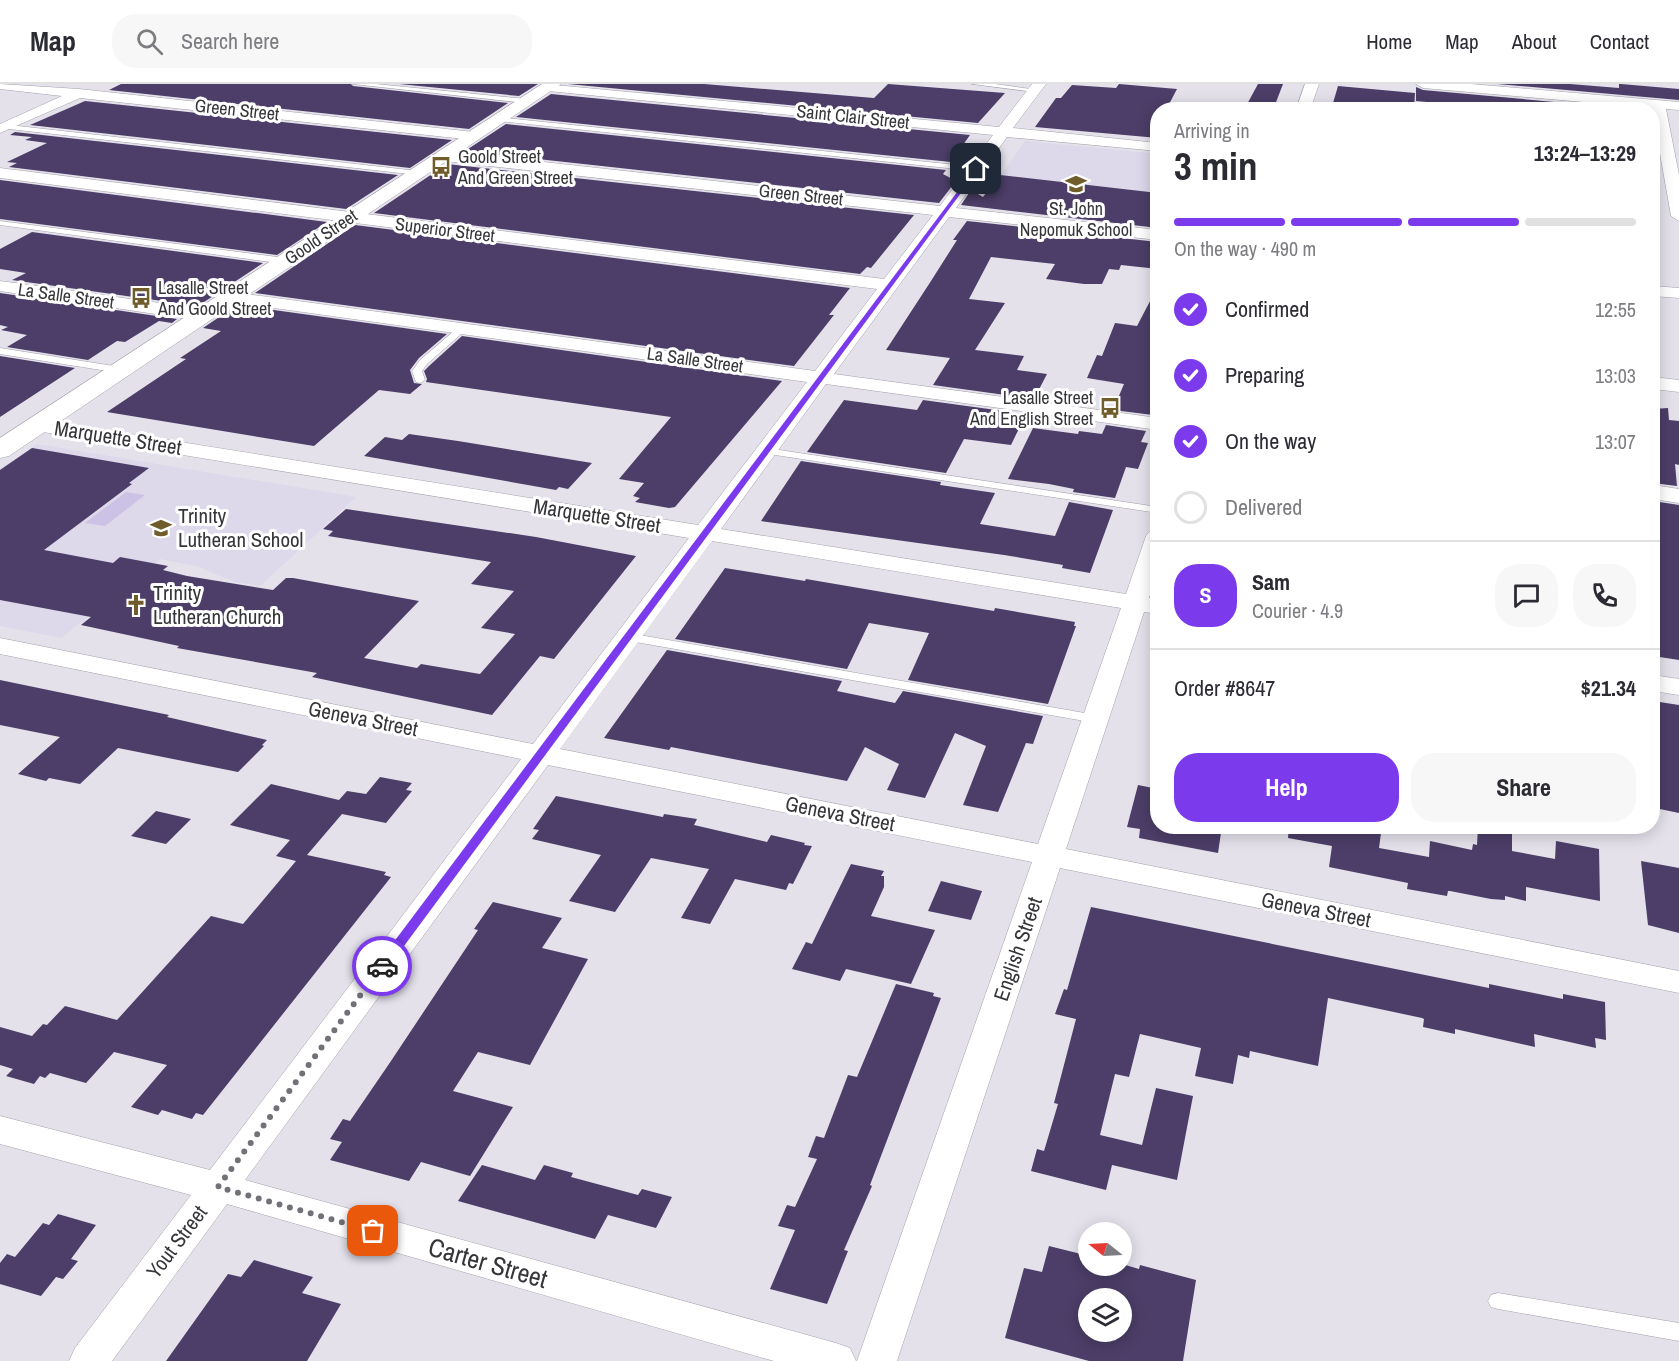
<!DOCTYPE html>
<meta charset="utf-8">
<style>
:root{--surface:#fff;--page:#f7f7f7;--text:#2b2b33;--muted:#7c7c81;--line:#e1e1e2;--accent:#7c3aed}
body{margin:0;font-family:"Archivo Narrow",sans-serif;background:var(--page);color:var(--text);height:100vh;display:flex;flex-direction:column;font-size:22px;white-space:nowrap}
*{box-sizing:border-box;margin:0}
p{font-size:20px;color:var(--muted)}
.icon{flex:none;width:33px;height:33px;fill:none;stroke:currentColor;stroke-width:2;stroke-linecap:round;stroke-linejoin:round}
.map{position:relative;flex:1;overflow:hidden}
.details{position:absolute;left:1150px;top:18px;width:510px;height:732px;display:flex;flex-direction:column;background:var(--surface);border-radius:24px;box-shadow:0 3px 15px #0003}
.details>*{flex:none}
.needle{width:39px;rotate:288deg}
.buttons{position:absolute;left:1078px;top:1138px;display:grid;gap:12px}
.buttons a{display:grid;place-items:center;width:54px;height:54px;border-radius:50%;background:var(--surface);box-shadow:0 3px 15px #0003;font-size:30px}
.pin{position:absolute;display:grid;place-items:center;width:51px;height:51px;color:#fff;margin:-26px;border-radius:12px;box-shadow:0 3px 9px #0006}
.courier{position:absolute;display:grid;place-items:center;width:60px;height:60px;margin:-30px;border:4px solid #7c3aed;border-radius:50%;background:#fff;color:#222;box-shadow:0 2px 8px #0007}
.overview em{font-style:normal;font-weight:700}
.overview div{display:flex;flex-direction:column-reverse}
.overview{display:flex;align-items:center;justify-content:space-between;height:102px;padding:0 24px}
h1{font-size:39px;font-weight:700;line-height:45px}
.bar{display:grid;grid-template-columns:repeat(4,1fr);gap:9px 6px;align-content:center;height:72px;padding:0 24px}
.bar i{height:8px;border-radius:4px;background:var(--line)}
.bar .active{background:var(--accent)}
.bar p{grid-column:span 4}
.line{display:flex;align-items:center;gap:15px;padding:0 24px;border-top:2px solid var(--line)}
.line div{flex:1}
.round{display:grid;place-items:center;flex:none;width:63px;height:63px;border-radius:24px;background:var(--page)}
ol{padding:0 24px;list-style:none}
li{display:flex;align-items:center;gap:18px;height:66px}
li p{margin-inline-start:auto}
li .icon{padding:6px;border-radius:50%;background:var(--accent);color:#fff;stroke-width:4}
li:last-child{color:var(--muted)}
li i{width:33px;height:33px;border:3px solid var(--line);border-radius:50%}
.primary-button{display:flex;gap:12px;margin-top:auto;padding:12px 24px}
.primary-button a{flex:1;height:69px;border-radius:24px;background:var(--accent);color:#fff;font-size:24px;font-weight:700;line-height:69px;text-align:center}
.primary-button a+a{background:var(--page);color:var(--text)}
header{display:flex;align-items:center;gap:36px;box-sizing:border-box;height:84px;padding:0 30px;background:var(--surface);border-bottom:2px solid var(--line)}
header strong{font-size:28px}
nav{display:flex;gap:33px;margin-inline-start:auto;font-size:21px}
.search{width:420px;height:54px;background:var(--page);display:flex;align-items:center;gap:15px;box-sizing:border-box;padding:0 21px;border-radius:24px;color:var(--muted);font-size:22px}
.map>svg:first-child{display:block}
</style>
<header>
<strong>Map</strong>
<div class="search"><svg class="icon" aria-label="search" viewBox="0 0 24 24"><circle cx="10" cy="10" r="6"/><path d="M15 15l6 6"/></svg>Search here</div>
<nav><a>Home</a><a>Map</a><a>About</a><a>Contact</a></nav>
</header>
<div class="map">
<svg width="1679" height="1277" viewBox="0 0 1679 1277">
<rect width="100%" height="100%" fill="#e4e1eb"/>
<g fill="#ddd8ea">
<path d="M1025,57L1158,70V141L987,111Z"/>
<path d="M37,360L356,413L260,502L235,498L196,482L160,475L61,554L0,542V385Z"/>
</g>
<path fill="#ccc2e5" d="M126,408L145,411L105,442L85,439Z"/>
<g fill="#4c3e68" fill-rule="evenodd">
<path d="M121,0H351L353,2L508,19L469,45L109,6Z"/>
<path d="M399,0H538L519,12Z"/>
<path d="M568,0H704L874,14L888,0L1005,9L978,39Z"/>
<path d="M1119,0L1177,5L1166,26H1158V54L1035,43L1056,14H1061L1072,1L1116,4Z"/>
<path d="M1258,0H1283L1273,26L1245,24Z"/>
<path d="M1497,0H1570L1619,4V0H1621L1679,5V16Z"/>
<path d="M1338,2L1415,9L1414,26H1331Z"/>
<path d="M1416,3L1423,6L1643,26H1514L1416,17Z"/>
<path d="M551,10L970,51L951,78L516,33Z"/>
<path d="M85,17L452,56L410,84L30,41Z"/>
<path d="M506,40L946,86L943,90L956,97L939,119L465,67Z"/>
<path d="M15,48L398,91L346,125L9,83L17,79L7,78L47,59L25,56L32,53L10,51Z"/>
<path d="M447,80L914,131L871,184L867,183L860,190L374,129Z"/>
<path d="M1000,91L1158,109V144L961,121L971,106L983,113Z"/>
<path d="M0,96L327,138L277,171L0,135Z"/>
<path d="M967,137L1158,158V185L1121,181L1119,186L1109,185L1102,200H1084L1046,195L1055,180L991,173L969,215L1005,219L975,266L1024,272L1017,286L1047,290L1034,315L933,301L950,274L886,266L931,197L957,156H953Z"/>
<path d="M355,141L850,204L829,231H834L794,282L255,209Z"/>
<path d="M32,148L263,179L198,222L12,196L26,189L0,185V165Z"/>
<path d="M1158,202V318L1153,331L1113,326L1124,300L1087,294L1097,271L1102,272L1115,239L1137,242Z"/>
<path d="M0,209L177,235L172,239L159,237L125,258L117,257L88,276L7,263L27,251L1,246L8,243L0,241Z"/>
<path d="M237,221L447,250L419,274L410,286L414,299L422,300L410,310L379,306L314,362L107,328L186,275L180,274L221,247L203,244Z"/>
<path d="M462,252L782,297L675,423L669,424L635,418L640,414L633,412L644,399L619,395L671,333L426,298L427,295L424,287L429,282Z"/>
<path d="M0,272L75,284L0,333Z"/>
<path d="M844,316L917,326L923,316L1026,330L1011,361L964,355L946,389L807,368Z"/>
<path d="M1668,324L1669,336L1679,337V381L1675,380L1677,402L1653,399V325Z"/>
<path d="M1106,341L1146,347L1141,358L1148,359L1138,385L1126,383L1115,414L1073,408L1074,405L1049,400L1008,395L1033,344L1078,350L1079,347L1102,350Z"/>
<path d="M409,350L458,357L592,379L568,405L559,403L556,406L364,372L385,353L402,356Z"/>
<path d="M32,364L149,384L129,399L132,400L44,466L113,479L120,473L168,482L163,486L187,492L273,506L286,494H293L419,517L364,574L417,584L421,580L480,590L515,550L481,544L514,507L471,500L491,478L328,452L333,447L323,445L346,425L536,453L636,472L554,575L540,572L492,631L312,593L317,589L177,564L179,562L81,541L91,533L0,516V386Z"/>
<path d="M801,377L941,398L940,401L995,409L980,440L1055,452L1069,418L1113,426L1090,489L1062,484L1063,481L1004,471L761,437Z"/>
<path d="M1653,417L1679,421V576L1653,572Z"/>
<path d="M725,484L805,497L806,495L994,527L995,524L1075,538L1074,542H1076L1048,620L908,596L929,549L869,539L847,585L675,555Z"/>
<path d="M667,566L842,597L837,607L895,619L903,607L1043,632L1033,660L1026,659L998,728L963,721L986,662L955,649L925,714L887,706L899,680L865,663L847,697L671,663L669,666L604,654Z"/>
<path d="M0,596L169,631L167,633L267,656L262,661L264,662L238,688L118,664L80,700L49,694L46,697L18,690L60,653L0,641Z"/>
<path d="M1653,617L1679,621V729L1655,724Z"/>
<path d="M380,693L412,699L406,706L412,707L386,739L342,730L307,771L386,788L384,791L391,793L203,1031L196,1029L192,1035L162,1026L158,1031L131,1023L167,981L114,968L86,999L50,989L45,994L40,992L34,1000L6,992L13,985L0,981V943L32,952L43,940L47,941L65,922L117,936L211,832L243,840L296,777L276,772L290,756L230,741L271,700L339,716L347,707L366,710Z"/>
<path d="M1138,701L1158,705V742H1222L1218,769L1139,754L1140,745L1127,743Z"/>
<path d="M556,712L663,733L664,730L697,735L694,741L767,758L771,751L805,759L804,761L812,762L793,800L789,799L786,806L735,795L710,840L681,834L709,785L651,774L615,828L569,817L601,771L532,755L539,746L533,745Z"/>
<path d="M156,727L191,735L166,760L131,752Z"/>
<path d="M1289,742H1348L1381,749L1379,764L1429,773L1430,757L1472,766L1473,760L1477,761L1478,743L1512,749V767L1555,775L1556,757L1599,765L1600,817L1526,803V817L1505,812V816L1491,815L1450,807H1448L1447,812L1407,805L1408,799L1329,783L1332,762L1288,754Z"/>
<path d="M1641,777L1679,784V849L1648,841Z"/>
<path d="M851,780L884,787L881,792H884V803L871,832L935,846L911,900L846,885L840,897L792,885L806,858L812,860Z"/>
<path d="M941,797L982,807L971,836L928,827Z"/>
<path d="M493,818L562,834L542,864L588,875L530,981L478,968L453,1007L513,1023L470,1092L421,1078L409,1097L330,1076L342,1058L330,1055L343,1035L350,1037L391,977L478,846L474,845Z"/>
<path d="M1091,823L1489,904V900L1563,915V910L1605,918L1606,956L1595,954L1596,964L1534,950L1535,963L1455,945V950L1423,943L1424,935L1422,934L1328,914L1318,982L1250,967L1249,974L1238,971L1233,1000L1195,992L1201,964L1140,950L1129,993L1115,990L1100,1051L1142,1061L1156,1004L1193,1012L1177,1096L1112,1081L1106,1106L1031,1087L1037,1065L1044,1067L1058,1020L1054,1019L1076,935L1055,930L1064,905L1067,906Z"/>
<path d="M896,900L934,909L933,912L941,914L870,1101L872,1102L844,1166L848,1167L827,1220L770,1205L795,1146L778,1142L787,1121L795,1123L817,1075L808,1073L816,1052L824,1054L848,991L857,993Z"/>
<path d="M482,1081L535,1096L544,1081L573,1089L571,1093L638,1111L642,1105L672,1113L656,1144L608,1131L595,1155L458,1117Z"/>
<path d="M58,1130L96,1141L71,1175L78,1177L63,1195L56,1193L41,1212L0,1200V1179L7,1170L15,1173L43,1139L49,1141Z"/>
<path d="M1049,1162L1089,1172V1182L1122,1180L1139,1185L1140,1181L1196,1196L1183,1277H1089L1005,1254L1024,1184L1042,1188ZM1089,1215H1122V1248H1089Z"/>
<path d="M254,1176L313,1193L302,1209L341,1220L307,1277H166L228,1190L241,1193Z"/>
</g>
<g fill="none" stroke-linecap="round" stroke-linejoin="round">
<defs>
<g id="service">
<path d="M353,0H376L526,15L529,17L526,19Z"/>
<path d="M972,0H995L1038,6L1035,8Z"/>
<path d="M496,33L976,83L980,85L976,87L499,37L495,35Z"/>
<path d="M0,40L418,87L422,89L418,91L0,44Z"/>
<path d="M0,137L285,174L289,177L285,180L0,141Z"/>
<path d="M460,242L468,244L427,280L422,287L425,296L420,299L416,298L412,287L420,276Z"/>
<path d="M0,264L120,283L125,286L120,289L0,270Z"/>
<path d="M766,364L1158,423V429L762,369L761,367Z"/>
<path d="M628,549L1096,631L1103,635L1096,639L624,556L622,553Z"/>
<path d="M1498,1209L1679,1239V1257L1498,1225L1491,1223L1488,1217L1491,1211Z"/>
</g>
<g id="minor">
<path d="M0,0L79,5L474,48L481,52L474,56L80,14L0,49V40L62,12L0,5Z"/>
<path d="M544,0L999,43L1032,0H1046L1013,44L1158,59V67L1007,53L956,124L1158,146V156L949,133L834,290L1158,334V346L826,300L721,445L1126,510L1146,452L1150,447L1158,445V487L1149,514L1158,516V530L1144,528L1066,765L1679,887V909L1060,784L897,1277H857L1032,778L548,681L245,1096L836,1259L850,1264L856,1277H774L227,1120L112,1277H69L75,1264L191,1111L0,1060V1032L210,1086L521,675L0,570V554L533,660L689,454L37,347L30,345L27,341L30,337L37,335L698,441L807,298L231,218L225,217L222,213L225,209L231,208L815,287L877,205L0,94V84L884,195L933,131L444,77L436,72L444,67L940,122L993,51L548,7L541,3ZM712,457L1121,524L1038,760L560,665Z"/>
<path d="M1305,0H1319L1310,26H1296Z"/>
<path d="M1416,0H1471L1679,18V26L1666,25L1679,91V137L1671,132L1652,24L1423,4Z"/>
<path d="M0,197L203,225L210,227L212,231L210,235L203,237L0,207Z"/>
<path d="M1653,202L1679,204V214L1653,212Z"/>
<path d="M1653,293L1679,296V308L1653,305Z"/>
<path d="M1653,401L1679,405V419L1653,415Z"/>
<path d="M1653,591L1679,595V611L1653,607Z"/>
</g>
<path id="tertiary" d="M542,0H561L9,372L0,374V354Z"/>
</defs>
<use href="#service" stroke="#a4a1ab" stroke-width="1"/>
<use href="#minor" stroke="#a4a1ab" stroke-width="1"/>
<use href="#tertiary" stroke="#a4a1ab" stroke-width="1"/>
<use href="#service" fill="#fff" fill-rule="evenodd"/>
<use href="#minor" fill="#fff" fill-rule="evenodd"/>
<use href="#tertiary" fill="#fff" fill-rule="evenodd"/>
</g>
<path fill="#7c3aed" d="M976,83L978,86L387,885H378V879Z"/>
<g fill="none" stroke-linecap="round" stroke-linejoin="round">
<path stroke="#737177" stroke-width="6" stroke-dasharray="0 10.8" d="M373,1147L218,1103L382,882"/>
</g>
<defs>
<symbol id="bus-bare" viewBox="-9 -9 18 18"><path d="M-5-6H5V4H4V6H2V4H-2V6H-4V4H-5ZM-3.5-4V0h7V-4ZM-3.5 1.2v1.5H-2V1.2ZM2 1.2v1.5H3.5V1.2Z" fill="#705d2b" stroke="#fff" stroke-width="2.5" paint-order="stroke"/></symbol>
<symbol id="school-bare" viewBox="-9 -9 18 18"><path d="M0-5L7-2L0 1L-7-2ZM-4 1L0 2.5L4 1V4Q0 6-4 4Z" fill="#705d2b" stroke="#fff" stroke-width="2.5" paint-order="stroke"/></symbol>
<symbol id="church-bare" viewBox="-9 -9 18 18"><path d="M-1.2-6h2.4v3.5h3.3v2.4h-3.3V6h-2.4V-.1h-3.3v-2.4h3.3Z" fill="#705d2b" stroke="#fff" stroke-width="2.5" paint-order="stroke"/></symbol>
</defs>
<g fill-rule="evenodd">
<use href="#bus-bare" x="426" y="68" width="30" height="30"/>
<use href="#school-bare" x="1061" y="85" width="30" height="30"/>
<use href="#bus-bare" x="126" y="199" width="30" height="30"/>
<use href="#bus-bare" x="1095" y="309" width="30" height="30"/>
<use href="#school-bare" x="146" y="429" width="30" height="30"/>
<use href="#church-bare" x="121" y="506" width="30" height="30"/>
</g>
<g text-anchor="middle" stroke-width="6" stroke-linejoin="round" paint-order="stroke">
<g font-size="18" fill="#363539" stroke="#fff">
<text transform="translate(237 26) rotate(6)" y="6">Green Street</text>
<text transform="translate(853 33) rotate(6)" y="6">Saint Clair Street</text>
<text transform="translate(801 111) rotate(6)" y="6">Green Street</text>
<text transform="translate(445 146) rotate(7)" y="6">Superior Street</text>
<text transform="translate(321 153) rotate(-34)" y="6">Goold Street</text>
<text transform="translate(66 212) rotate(8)" y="6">La Salle Street</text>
<text transform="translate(695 276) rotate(8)" y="6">La Salle Street</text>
</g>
<g font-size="18" fill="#363539" stroke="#fff" text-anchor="start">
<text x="458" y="79">Goold Street<tspan x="458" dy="21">And Green Street</tspan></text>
<text x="1076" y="131" text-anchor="middle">St. John<tspan x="1076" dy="21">Nepomuk School</tspan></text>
<text x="158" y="210">Lasalle Street<tspan x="158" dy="21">And Goold Street</tspan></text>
<text x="1093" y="320" text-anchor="end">Lasalle Street<tspan x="1093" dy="21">And English Street</tspan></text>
</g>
<g font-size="21" fill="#363539" stroke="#fff">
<text transform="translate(118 354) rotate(9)" y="7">Marquette Street</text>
<text transform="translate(597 432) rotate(9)" y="7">Marquette Street</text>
<text transform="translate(363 635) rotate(11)" y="7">Geneva Street</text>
<text transform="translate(840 730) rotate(11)" y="7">Geneva Street</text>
<text transform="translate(1316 826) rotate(11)" y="7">Geneva Street</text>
<text transform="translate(1018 865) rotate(-71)" y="7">English Street</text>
<text transform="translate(177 1158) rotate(-53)" y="7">Yout Street</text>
</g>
<g font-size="21" fill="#363539" stroke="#fff" text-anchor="start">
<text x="178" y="439">Trinity<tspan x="178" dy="24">Lutheran School</tspan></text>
<text x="153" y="516">Trinity<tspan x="153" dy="24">Lutheran Church</tspan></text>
</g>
<g font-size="26" fill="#363539" stroke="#fff">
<text transform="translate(488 1179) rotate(16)" y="9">Carter Street</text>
</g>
</g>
</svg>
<div class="buttons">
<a><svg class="needle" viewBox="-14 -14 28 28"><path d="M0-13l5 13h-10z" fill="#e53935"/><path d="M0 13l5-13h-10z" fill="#7c7c81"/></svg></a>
<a><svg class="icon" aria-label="layers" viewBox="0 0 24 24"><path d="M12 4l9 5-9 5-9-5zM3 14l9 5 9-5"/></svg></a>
</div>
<div class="pin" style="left:373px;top:1147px;background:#ea580c"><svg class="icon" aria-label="bag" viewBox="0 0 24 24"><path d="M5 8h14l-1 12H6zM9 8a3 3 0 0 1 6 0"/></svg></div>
<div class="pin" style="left:976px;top:85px;background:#1f2937"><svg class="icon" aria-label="home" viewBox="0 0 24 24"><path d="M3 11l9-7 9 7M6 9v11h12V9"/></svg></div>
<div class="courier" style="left:382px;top:882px"><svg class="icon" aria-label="car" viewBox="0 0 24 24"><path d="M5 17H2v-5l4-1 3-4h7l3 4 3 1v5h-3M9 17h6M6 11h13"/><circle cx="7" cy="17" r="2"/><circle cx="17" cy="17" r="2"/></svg></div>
<section class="details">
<div class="overview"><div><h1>3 min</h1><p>Arriving in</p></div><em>13:24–13:29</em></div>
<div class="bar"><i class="active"></i><i class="active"></i><i class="active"></i><i></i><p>On the way · 490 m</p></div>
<ol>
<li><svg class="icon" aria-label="check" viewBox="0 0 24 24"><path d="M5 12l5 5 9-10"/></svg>Confirmed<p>12:55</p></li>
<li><svg class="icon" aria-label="check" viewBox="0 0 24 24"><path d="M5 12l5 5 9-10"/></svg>Preparing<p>13:03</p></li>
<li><svg class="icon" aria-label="check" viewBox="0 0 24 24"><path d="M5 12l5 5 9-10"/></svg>On the way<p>13:07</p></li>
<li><i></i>Delivered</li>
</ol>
<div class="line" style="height:108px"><b class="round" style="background:var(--accent);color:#fff">S</b><div><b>Sam</b><p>Courier · 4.9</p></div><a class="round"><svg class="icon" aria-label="chat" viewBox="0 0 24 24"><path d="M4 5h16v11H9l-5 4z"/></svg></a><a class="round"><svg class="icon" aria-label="phone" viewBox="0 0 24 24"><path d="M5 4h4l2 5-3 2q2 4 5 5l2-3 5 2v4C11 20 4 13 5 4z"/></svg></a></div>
<div class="line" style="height:78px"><div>Order #8647</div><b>$21.34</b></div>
<div class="primary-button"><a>Help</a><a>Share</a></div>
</section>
</div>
